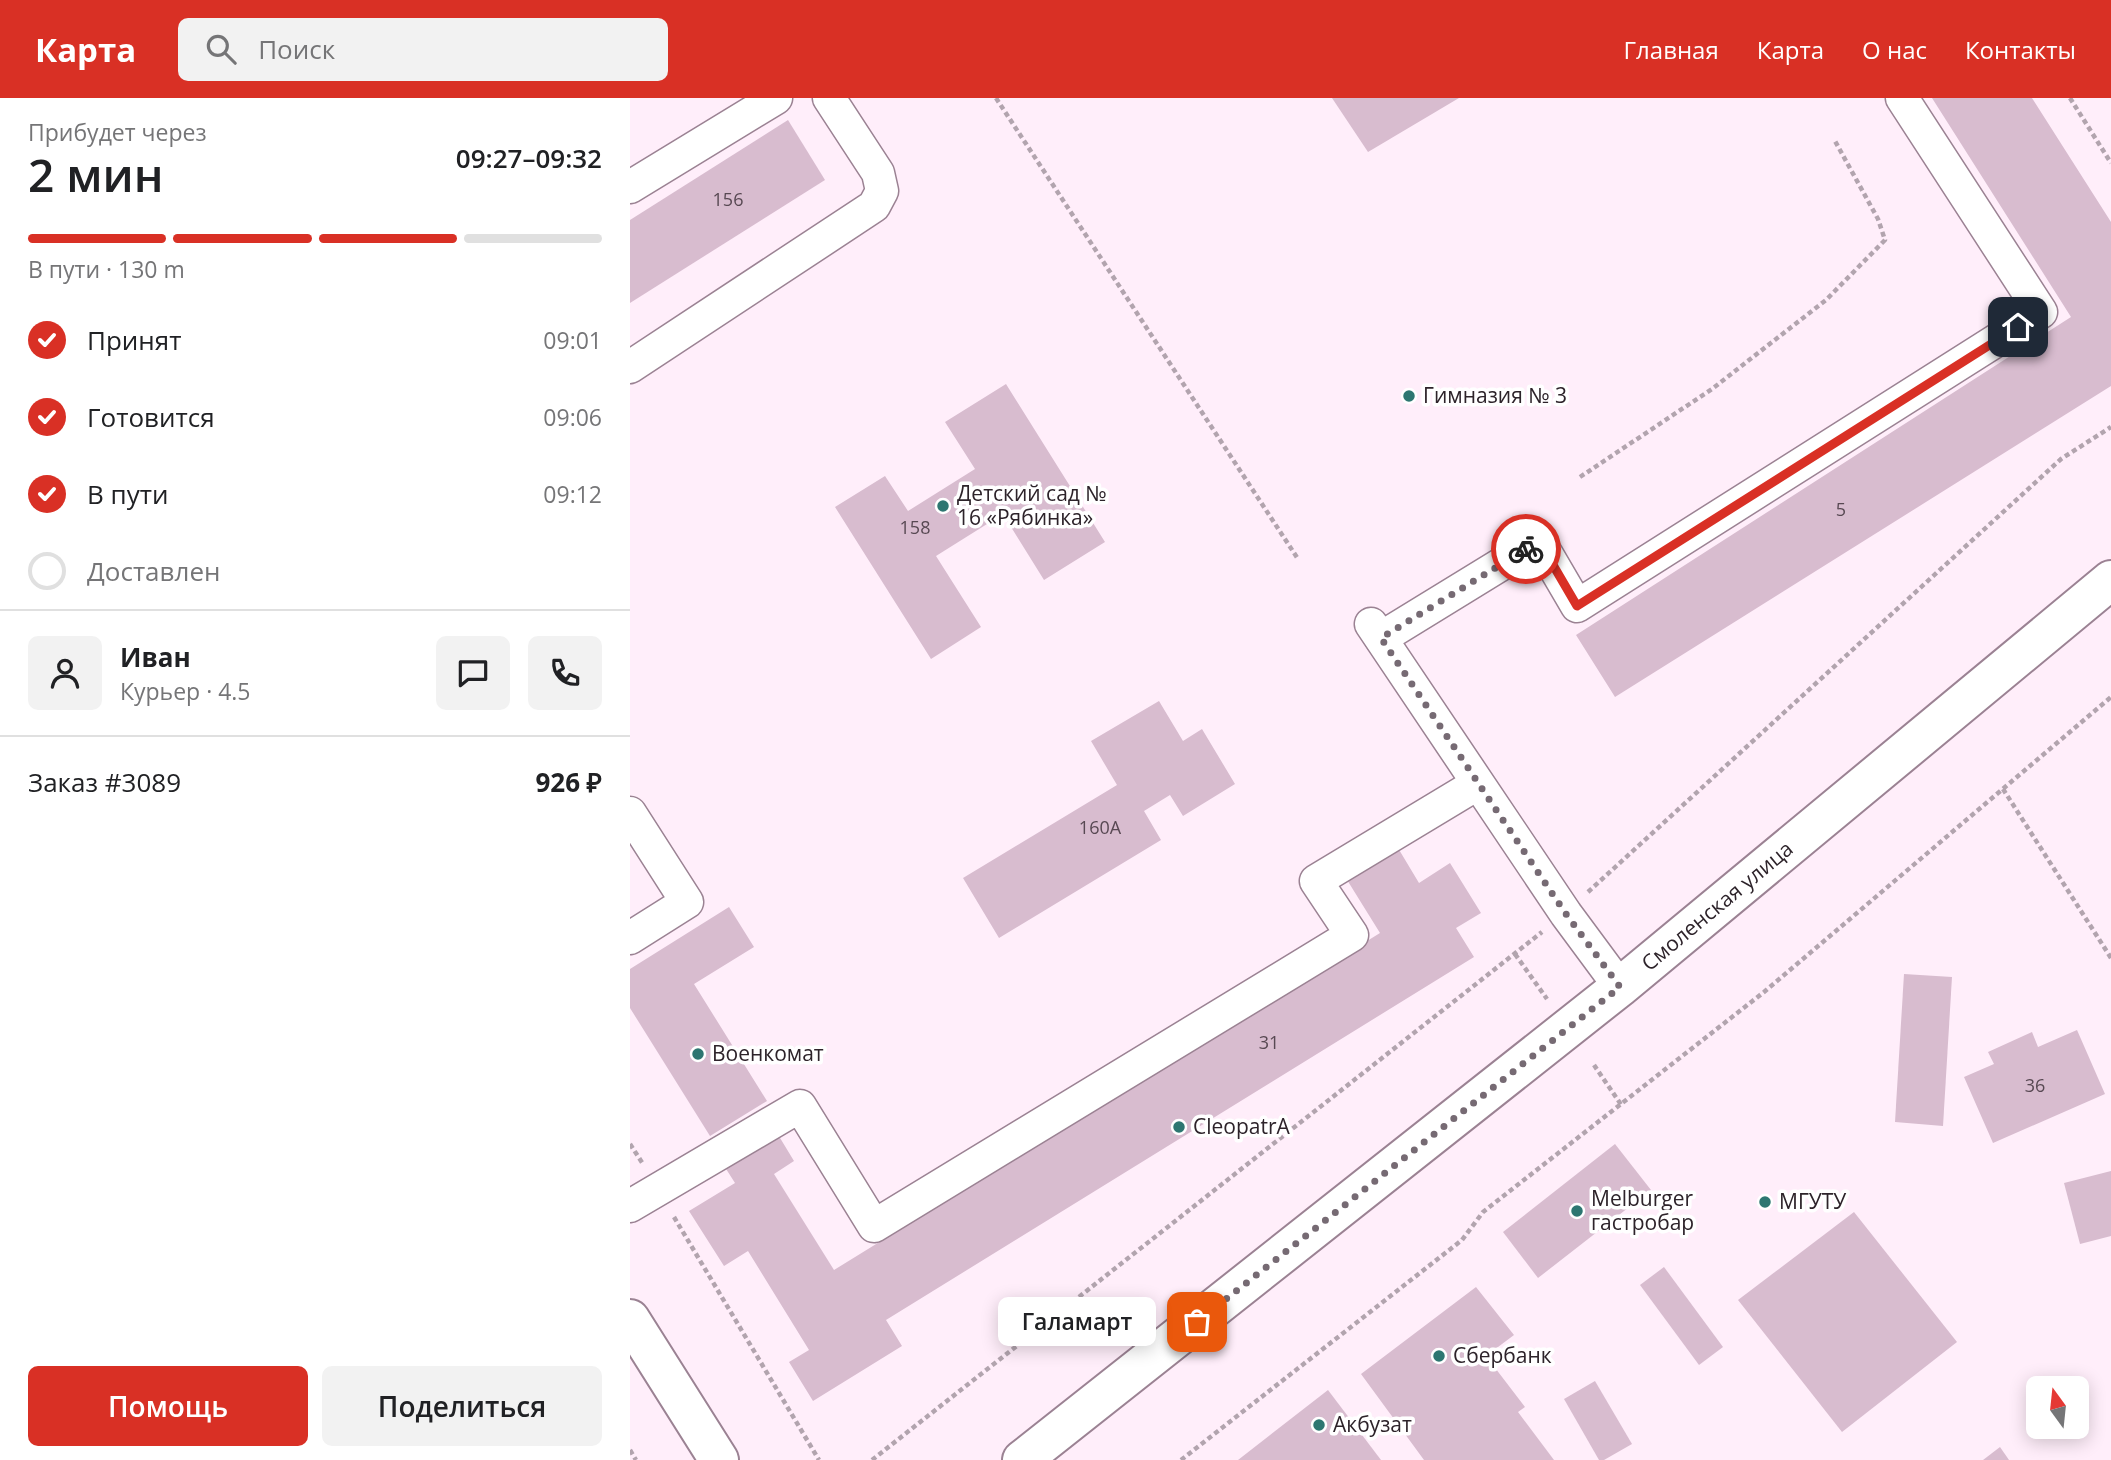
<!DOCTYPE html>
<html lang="ru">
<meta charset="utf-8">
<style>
:root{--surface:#fff;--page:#f2f2f2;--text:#202124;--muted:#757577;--line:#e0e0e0;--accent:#d93025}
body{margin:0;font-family:"Open Sans",sans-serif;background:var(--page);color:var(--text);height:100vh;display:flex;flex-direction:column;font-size:26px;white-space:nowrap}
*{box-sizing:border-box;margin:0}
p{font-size:23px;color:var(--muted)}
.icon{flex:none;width:38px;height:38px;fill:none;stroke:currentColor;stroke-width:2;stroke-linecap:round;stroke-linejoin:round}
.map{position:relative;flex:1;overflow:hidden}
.side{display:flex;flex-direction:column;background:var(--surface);width:630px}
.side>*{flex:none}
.needle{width:46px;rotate:345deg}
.controls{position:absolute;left:1396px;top:1278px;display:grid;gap:14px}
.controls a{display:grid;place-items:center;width:63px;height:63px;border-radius:10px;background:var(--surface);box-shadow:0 4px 18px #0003;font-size:35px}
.pin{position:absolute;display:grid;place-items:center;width:60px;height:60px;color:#fff;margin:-30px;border-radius:14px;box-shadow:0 4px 10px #0006}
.courier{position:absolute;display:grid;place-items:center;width:70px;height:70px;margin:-35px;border:5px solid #d93025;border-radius:50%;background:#fff;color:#222;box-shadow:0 2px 9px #0007}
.bubble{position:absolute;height:49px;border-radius:10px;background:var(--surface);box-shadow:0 4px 18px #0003;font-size:23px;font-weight:600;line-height:49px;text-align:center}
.headline em{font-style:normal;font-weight:600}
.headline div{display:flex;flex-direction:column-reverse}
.headline{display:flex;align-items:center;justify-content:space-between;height:119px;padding:0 28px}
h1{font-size:46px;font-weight:600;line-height:52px}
.bar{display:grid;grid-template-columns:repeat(4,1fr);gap:10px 7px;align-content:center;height:84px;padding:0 28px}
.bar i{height:9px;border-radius:5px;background:var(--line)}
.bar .current{background:var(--accent)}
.bar p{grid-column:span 4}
.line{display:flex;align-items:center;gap:18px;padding:0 28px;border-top:2px solid var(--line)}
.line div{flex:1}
.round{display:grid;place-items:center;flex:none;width:74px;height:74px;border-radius:10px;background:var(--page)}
ol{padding:0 28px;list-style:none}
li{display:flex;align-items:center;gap:21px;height:77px}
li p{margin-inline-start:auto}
li .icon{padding:7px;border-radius:50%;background:var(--accent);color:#fff;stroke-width:4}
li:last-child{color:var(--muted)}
li i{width:38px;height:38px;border:4px solid var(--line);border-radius:50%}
.primary-button{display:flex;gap:14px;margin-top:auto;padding:14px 28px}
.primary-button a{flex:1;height:80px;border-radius:10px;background:var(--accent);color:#fff;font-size:28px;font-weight:600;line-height:80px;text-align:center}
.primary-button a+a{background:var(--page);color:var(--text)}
header{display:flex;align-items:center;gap:42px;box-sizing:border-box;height:98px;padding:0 35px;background:var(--accent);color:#fff}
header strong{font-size:33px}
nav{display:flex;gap:38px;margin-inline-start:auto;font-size:24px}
.search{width:490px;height:63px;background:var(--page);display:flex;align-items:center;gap:18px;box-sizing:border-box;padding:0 24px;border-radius:10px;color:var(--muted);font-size:26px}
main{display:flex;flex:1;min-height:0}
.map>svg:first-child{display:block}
</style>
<header>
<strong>Карта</strong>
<div class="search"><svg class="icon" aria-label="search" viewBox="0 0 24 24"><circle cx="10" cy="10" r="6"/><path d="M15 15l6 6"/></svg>Поиск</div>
<nav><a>Главная</a><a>Карта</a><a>О нас</a><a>Контакты</a></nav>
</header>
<main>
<section class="side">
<div class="headline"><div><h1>2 мин</h1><p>Прибудет через</p></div><em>09:27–09:32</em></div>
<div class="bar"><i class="current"></i><i class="current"></i><i class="current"></i><i></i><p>В пути · 130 m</p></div>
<ol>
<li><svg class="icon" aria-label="check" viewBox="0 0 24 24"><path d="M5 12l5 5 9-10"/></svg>Принят<p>09:01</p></li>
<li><svg class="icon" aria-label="check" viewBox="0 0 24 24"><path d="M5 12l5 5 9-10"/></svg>Готовится<p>09:06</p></li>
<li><svg class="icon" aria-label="check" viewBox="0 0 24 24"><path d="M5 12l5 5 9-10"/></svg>В пути<p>09:12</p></li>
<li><i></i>Доставлен</li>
</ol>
<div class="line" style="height:126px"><a class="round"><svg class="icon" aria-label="person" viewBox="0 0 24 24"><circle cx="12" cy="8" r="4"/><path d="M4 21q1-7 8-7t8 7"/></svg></a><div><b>Иван</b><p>Курьер · 4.5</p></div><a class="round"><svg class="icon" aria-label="chat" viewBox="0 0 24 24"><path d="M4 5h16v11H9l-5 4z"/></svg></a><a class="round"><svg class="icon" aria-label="phone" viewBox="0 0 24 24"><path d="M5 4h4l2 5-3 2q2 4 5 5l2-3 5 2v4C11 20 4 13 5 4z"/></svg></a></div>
<div class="line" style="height:91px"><div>Заказ #3089</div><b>926 ₽</b></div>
<div class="primary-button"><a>Помощь</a><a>Поделиться</a></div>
</section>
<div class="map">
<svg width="1481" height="1362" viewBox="0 0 1481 1362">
<rect width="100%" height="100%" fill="#ffeefa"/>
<g fill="#d8bccf">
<path d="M702,0H829L738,54Z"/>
<path d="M1302,0H1402L1481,124V288L985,599L946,537L1441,219Z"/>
<path d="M158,22L195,82L0,205V122Z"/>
<path d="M376,286L475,444L414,482L373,416L306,458L351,529L301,561L205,409L255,378L278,413L345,371L315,324Z"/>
<path d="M529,603L553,643L572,631L605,686L553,718L540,697L514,713L531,742L369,840L333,780L487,687L461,643Z"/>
<path d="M765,745L789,785L820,765L851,815L826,830L844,859L256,1222L272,1248L183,1303L159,1264L179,1252L118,1153L94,1168L59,1113L105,1085L91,1063L144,1030L164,1063L144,1076L204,1172L750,835L714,777Z"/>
<path d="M99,809L124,849L64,886L137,1003L80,1038L0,910V871Z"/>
<path d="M1274,876L1322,879L1313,1028L1265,1024Z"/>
<path d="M1447,932L1475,996L1363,1045L1334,979L1364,966L1358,954L1402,934L1408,949Z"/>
<path d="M985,1046L1021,1092L908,1180L873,1134Z"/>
<path d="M1481,1073V1138L1450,1146L1434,1085Z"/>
<path d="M1224,1114L1327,1244L1212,1334L1108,1202Z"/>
<path d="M1034,1169L1093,1249L1069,1267L1010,1187Z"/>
<path d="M846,1189L884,1237L856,1258L895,1309L888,1314L924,1362H794L731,1276Z"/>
<path d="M965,1283L1002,1346L974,1362H969L934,1301Z"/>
<path d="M698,1292L751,1362H608Z"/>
<path d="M1370,1349L1379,1362H1353Z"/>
</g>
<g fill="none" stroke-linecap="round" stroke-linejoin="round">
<defs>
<g id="minor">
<path d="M0,89L146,0"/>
<path d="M0,269L244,108L252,93L248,75L199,0"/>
<path d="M741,526L936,816L990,889"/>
<path d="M751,540L909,443L947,508L1411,214L1272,0"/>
<path d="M0,715L57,804L0,840"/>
<path d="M0,1108L170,1008L244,1128L722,837L686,783L847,686"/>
</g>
<g id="major">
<path d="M0,1221L89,1362"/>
<path id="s1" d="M392,1362L990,889L1481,482"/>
</g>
</defs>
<use href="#minor" stroke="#9b8293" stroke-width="35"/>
<use href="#major" stroke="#9b8293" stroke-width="42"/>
<g stroke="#b2a4ae" stroke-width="4.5" stroke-dasharray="5 3.5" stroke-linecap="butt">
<path d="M366,0L668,461"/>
<path d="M1440,0L1481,65"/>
<path d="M950,379L1082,291L1196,202L1255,142L1248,121L1205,43"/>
<path d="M1373,691L1481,860"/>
<path d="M958,794L1431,361L1481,329"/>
<path d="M885,856L917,901"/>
<path d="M964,967L992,1008"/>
<path d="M0,1046L13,1066"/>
<path d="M44,1119L189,1362"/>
<path d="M0,1352L6,1362"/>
<path d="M242,1362L912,834"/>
<path d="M551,1362L832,1142L853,1114L1134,894L1481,599"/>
</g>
<use href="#minor" stroke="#fff" stroke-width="32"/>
<use href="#major" stroke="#fff" stroke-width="38"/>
</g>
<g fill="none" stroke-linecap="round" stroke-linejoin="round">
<path stroke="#766a73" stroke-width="7" stroke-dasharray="0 12.6" d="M567,1224L990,889L936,816L751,540L896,451"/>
<path stroke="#d93025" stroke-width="9" d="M896,451L909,443L947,508L1388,229"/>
</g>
<g fill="#2d7671" stroke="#fff" stroke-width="2.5">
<circle cx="779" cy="298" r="7"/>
<circle cx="313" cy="408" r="7"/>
<circle cx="68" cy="956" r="7"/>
<circle cx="549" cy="1029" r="7"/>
<circle cx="1135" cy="1104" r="7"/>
<circle cx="947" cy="1113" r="7"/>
<circle cx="809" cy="1258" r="7"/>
<circle cx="689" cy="1327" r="7"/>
</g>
<g text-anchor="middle" stroke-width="7" stroke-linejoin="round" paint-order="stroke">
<g font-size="18" fill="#584953">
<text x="98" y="108">156</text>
<text x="1211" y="418">5</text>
<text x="285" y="436">158</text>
<text x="470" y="736">160А</text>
<text x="639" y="951">31</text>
<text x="1405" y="994">36</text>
</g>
<g font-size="21" fill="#2d232a" stroke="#fff" text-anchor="start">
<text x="793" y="305">Гимназия № 3</text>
<text x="327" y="403">Детский сад №<tspan x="327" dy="24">16 «Рябинка»</tspan></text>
<text x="82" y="963">Военкомат</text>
<text x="563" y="1036">CleopatrA</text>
<text x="961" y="1108">Melburger<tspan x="961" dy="24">гастробар</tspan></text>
<text x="1149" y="1111">МГУТУ</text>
<text x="823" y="1265">Сбербанк</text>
<text x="703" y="1334">Акбузат</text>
</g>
<g font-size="21" fill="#2d232a" stroke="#fff">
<text dy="7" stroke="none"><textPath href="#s1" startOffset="889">Смоленская улица</textPath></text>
</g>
</g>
</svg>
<div class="controls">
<a><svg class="needle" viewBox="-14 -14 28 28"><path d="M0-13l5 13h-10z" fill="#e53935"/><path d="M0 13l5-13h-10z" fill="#757577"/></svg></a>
</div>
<div class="pin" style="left:567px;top:1224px;background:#ea580c"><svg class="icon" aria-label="bag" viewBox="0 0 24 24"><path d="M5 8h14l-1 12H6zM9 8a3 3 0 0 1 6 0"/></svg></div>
<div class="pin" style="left:1388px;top:229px;background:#1f2937"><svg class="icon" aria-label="home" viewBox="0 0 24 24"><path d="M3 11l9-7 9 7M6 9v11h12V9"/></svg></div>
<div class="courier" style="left:896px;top:451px"><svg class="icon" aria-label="bike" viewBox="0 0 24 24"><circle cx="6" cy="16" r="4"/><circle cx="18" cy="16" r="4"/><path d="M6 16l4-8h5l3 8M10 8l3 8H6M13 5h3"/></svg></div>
<div class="bubble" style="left:368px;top:1199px;width:158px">Галамарт</div>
</div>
</main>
